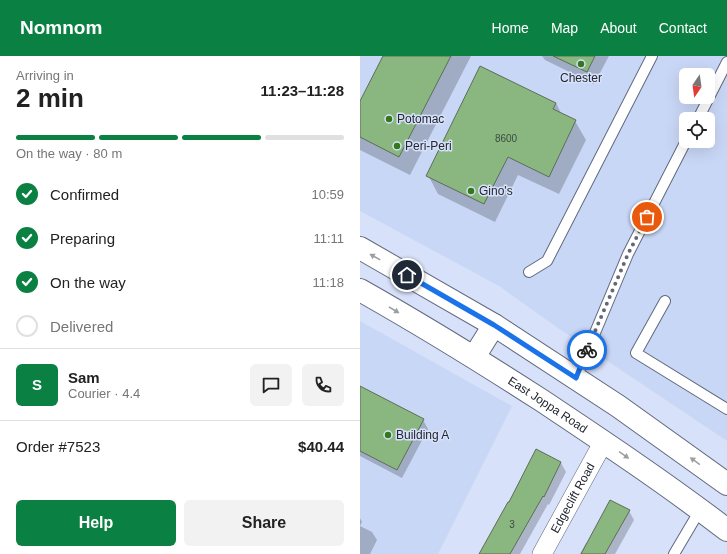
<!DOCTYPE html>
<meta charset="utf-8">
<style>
:root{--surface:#fff;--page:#f2f2f2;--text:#222;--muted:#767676;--line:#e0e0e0;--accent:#0b8043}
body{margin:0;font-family:Helvetica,sans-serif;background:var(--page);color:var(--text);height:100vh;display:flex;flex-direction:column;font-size:15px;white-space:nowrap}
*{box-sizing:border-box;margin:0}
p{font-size:13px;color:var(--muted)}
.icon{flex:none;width:22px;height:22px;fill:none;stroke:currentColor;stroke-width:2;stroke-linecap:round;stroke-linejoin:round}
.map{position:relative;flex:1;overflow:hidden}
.sheet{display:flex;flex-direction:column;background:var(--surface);width:360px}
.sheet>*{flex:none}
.needle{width:26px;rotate:193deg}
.buttons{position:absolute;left:319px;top:12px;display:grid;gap:8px}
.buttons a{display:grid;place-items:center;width:36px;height:36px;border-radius:6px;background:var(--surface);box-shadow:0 4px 16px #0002;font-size:20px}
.pin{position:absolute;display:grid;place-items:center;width:34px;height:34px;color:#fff;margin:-17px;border:2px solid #fff;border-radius:50%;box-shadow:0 1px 4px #0007}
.courier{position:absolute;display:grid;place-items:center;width:40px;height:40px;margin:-20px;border:3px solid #1a73e8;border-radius:50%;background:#fff;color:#222;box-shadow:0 1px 5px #0007}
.summary em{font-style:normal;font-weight:600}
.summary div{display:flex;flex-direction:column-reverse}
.summary{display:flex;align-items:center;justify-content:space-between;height:68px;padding:0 16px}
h1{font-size:26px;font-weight:600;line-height:30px}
.bar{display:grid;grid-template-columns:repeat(4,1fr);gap:6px 4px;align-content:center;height:48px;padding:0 16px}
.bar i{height:5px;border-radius:3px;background:var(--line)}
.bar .current{background:var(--accent)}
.bar p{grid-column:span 4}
.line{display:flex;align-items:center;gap:10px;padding:0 16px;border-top:1px solid var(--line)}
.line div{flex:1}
.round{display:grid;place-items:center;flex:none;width:42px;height:42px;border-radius:6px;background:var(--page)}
ol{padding:0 16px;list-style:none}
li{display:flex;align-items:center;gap:12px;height:44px}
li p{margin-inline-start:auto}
li .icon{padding:4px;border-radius:50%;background:var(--accent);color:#fff;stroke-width:4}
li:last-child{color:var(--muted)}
li i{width:22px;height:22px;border:2px solid var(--line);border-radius:50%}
.button{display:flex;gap:8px;margin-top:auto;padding:8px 16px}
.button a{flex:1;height:46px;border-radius:6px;background:var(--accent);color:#fff;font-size:16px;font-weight:600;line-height:46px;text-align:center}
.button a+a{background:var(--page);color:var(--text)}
header{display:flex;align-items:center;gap:24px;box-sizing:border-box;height:56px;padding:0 20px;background:var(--accent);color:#fff}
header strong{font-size:19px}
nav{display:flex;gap:22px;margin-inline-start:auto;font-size:14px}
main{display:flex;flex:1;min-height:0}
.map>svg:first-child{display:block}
</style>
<header>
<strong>Nomnom</strong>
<nav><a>Home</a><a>Map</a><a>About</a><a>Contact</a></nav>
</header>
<main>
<section class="sheet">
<div class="summary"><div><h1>2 min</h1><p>Arriving in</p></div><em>11:23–11:28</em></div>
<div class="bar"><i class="current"></i><i class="current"></i><i class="current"></i><i></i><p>On the way · 80 m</p></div>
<ol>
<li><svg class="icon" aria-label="check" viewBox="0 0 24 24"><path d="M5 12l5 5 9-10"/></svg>Confirmed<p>10:59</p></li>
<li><svg class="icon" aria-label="check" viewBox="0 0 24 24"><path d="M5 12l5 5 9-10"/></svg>Preparing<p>11:11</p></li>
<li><svg class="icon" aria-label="check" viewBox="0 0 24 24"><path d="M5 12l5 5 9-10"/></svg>On the way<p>11:18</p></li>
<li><i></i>Delivered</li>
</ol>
<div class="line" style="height:72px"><b class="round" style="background:var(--accent);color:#fff">S</b><div><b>Sam</b><p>Courier · 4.4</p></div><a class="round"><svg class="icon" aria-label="chat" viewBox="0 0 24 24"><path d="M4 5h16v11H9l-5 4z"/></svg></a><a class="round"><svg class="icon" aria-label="phone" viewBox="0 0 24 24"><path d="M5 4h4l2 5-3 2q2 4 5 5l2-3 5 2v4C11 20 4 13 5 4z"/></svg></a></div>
<div class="line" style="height:52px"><div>Order #7523</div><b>$40.44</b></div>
<div class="button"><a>Help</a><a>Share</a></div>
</section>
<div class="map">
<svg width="367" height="498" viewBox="0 0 367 498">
<rect width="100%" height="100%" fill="#d7e1fa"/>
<g fill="#c9d7f6" fill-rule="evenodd">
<path d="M0,0H367V385L198,272L139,230L0,155ZM326,19H348V41H326ZM326,63H348V85H326Z"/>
<path d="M0,265L152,350L78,498H0Z"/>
</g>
<g fill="#0003">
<path d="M24,0H111L50,119L0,94V48Z"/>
<path d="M182,0H249L234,28L185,4Z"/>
<path d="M196,47L202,59L215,65L226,84L199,138L158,119L135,166L78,138L68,119Z"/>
<path d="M0,331L63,364L68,373L42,422L0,400Z"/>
<path d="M176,395L201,407L206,416L189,449L188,448L160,498H121Z"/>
<path d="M269,455L274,464L255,498H220L226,487L227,488Z"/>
<path d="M0,462L2,466L0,470Z"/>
<path d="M0,470L12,476L17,484L10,498H0Z"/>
</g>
<g fill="#8ab77f" stroke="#5d6d59">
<path d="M23,0H91L39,101L0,81V45Z"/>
<path d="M193,0H235L227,16Z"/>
<path d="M120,10L196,47L193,53L216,64L189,121L148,101L124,148L66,120Z"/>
<path d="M0,330L64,363L37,414L0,395Z"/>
<path d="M176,393L201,406L184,441L183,440L150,498H119L148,446H149Z"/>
<path d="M250,444L270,454L245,498H221Z"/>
</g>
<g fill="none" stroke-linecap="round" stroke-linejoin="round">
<defs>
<g id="lane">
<path d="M338,63L367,6"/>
<path d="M169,216L187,205L292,0"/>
<path d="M305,245L276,297L367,353"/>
<path d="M216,322L268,198L326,85"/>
<path d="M314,498L340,454"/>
</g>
<g id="street">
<path id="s1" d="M182,498L244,385"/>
</g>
<g id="secondary">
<path d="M0,192L134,269L258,350L367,428"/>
<path id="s2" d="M0,234C62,269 122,306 181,344C244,386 307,428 367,474"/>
<path d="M114,301L134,269"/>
</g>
</defs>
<use href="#lane" stroke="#60697e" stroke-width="12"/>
<use href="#street" stroke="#60697e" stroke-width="20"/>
<use href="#secondary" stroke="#60697e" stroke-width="24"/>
<use href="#lane" stroke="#fff" stroke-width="10"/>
<use href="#street" stroke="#fff" stroke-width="19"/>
<use href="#secondary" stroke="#fff" stroke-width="22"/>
</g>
<defs><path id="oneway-solid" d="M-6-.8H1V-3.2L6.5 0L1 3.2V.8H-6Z"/></defs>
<g fill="#9c9ea2">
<use href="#oneway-solid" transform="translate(15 201) rotate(-151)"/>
<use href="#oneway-solid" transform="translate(34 254) rotate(31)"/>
<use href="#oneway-solid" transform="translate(264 399) rotate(35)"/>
<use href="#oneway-solid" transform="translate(335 405) rotate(-144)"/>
</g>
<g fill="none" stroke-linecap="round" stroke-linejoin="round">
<path stroke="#626877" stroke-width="4" stroke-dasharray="0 7.2" d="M227,294L268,198L287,161"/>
<path stroke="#1a73e8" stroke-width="5" d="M47,219L134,269L216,322L227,294"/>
</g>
<g fill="#33791c" stroke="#d7e1fa" stroke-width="1.5">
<circle cx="221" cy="8" r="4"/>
<circle cx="29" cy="63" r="4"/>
<circle cx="37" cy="90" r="4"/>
<circle cx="111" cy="135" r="4"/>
<circle cx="28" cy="379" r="4"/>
</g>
<g text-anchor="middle" stroke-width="3" stroke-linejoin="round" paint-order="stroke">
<g font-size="10" fill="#3d4b44">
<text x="146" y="86">8600</text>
<text x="152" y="472">3</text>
</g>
<g font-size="12" fill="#232730" stroke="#d7e1fa" text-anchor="start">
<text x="221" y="26" text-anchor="middle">Chester</text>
<text x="37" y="67">Potomac</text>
<text x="45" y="94">Peri-Peri</text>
<text x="119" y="139">Gino's</text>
<text x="36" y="383">Building A</text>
</g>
<g font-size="12" fill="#232730" stroke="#d7e1fa">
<text dy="4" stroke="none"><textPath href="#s2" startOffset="220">East Joppa Road</textPath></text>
<text dy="4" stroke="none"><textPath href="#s1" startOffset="64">Edgeclift Road</textPath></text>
</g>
</g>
</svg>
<div class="buttons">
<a><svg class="needle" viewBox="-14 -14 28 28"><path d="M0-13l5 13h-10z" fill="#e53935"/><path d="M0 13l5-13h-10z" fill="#767676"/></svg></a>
<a><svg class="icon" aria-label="locate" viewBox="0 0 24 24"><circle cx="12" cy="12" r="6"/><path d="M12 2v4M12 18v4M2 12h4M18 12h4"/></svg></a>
</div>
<div class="pin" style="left:287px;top:161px;background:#ea580c"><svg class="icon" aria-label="bag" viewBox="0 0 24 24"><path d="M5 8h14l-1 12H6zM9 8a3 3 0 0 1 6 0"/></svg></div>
<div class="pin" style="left:47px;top:219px;background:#1f2937"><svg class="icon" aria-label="home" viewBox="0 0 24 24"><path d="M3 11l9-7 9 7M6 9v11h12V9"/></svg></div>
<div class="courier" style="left:227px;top:294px"><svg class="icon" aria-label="bike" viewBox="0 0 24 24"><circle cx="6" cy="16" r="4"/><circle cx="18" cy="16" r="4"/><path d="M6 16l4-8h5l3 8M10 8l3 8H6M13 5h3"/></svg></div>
</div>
</main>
